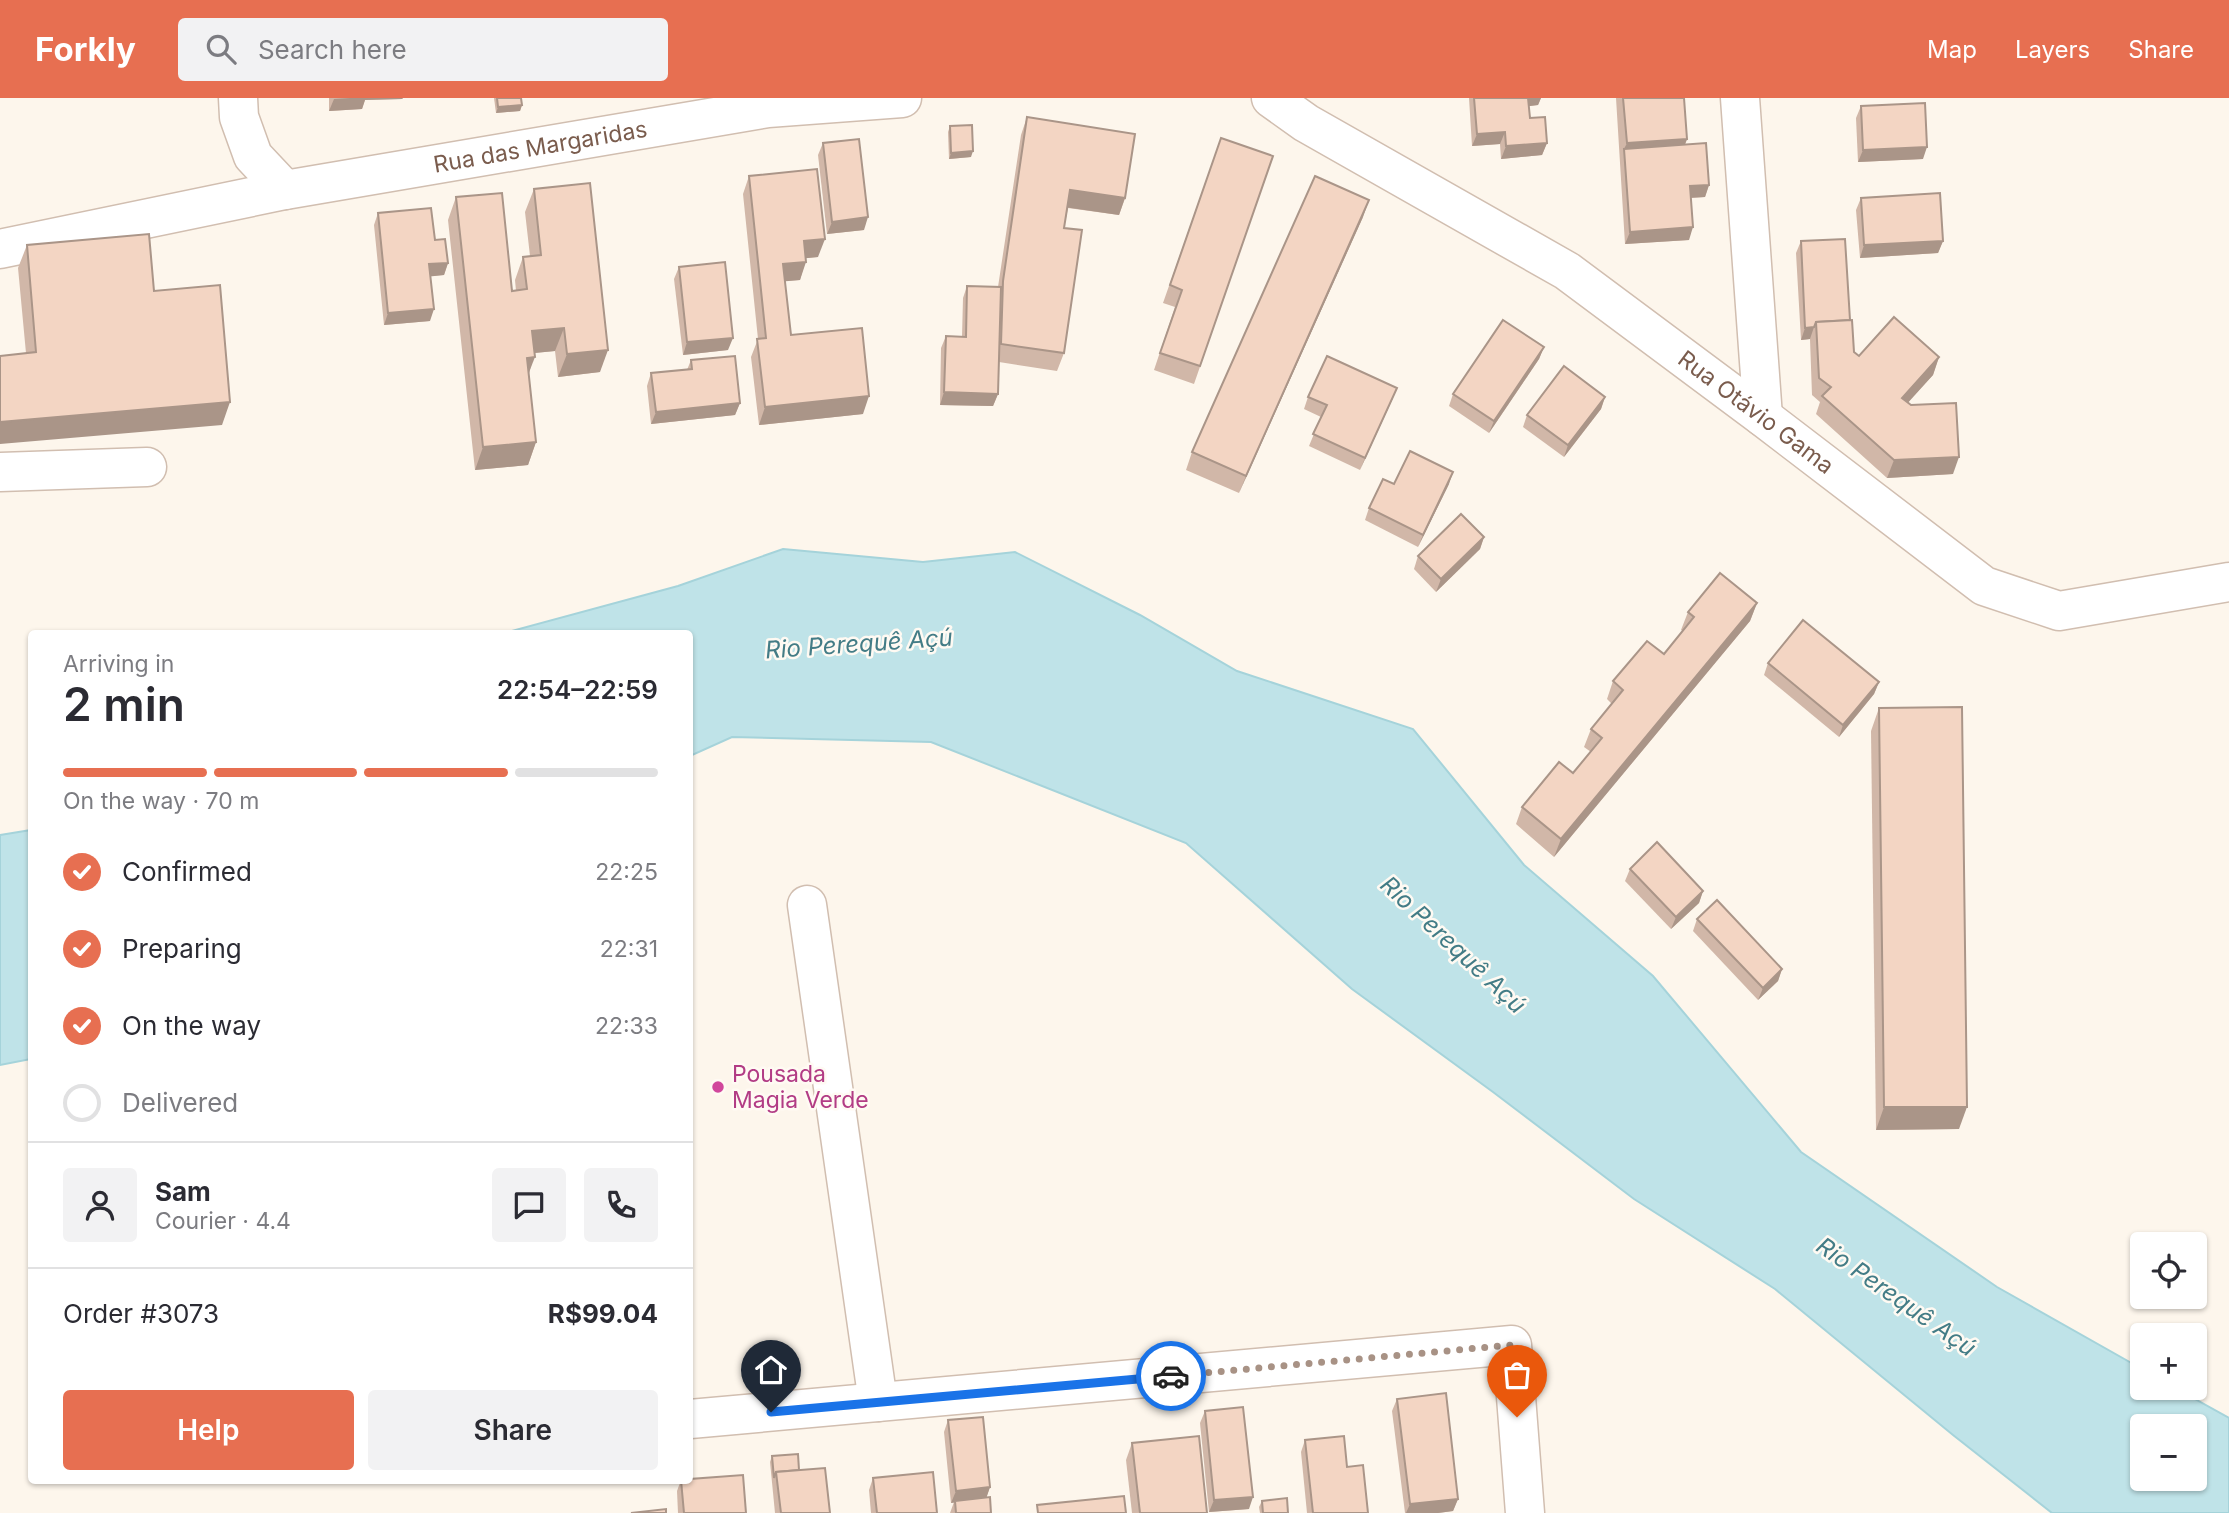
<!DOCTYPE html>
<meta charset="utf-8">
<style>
:root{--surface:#fff;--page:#f2f2f3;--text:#2b2b33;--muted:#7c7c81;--line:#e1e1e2;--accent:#e76f51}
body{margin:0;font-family:Inter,sans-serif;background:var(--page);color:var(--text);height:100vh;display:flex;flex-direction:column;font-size:26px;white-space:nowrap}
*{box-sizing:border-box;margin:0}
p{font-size:23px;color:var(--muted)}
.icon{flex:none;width:38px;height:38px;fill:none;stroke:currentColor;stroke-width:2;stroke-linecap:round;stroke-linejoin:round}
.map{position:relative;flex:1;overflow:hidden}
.details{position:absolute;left:28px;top:532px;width:665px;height:854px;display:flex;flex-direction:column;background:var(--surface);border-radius:7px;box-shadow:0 2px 5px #0004}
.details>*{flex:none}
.controls{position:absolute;left:2130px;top:1134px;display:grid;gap:14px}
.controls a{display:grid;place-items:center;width:77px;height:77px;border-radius:7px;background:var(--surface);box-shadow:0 2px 5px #0004;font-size:35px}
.pin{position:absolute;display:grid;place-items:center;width:60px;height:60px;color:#fff;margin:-72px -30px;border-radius:50% 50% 50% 0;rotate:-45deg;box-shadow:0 0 7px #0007}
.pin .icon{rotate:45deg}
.courier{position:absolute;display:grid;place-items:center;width:70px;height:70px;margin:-35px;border:5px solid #1a73e8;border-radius:50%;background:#fff;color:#222;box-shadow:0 2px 9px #0007}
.head em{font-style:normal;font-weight:600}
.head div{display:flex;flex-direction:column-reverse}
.head{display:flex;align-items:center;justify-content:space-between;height:119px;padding:0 35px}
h1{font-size:46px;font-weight:600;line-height:52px}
.bar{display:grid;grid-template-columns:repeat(4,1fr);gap:10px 7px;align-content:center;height:84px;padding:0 35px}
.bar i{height:9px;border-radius:5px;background:var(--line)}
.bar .on{background:var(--accent)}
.bar p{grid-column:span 4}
.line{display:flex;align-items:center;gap:18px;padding:0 35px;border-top:2px solid var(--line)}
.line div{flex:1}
.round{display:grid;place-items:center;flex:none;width:74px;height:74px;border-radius:7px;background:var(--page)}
ol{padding:0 35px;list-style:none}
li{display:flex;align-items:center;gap:21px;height:77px}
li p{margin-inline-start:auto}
li .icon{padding:7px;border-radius:50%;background:var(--accent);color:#fff;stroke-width:4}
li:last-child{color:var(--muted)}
li i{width:38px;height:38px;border:4px solid var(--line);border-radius:50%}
.button{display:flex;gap:14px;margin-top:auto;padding:14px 35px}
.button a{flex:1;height:80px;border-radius:7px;background:var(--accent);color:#fff;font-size:28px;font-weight:600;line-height:80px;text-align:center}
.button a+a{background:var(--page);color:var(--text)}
header{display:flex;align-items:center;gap:42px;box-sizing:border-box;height:98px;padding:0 35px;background:var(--accent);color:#fff}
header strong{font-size:33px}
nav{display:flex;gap:38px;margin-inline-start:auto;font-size:24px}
.search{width:490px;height:63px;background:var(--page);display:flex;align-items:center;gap:18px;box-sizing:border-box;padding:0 24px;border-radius:7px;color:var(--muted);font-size:26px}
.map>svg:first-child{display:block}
</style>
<header>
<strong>Forkly</strong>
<div class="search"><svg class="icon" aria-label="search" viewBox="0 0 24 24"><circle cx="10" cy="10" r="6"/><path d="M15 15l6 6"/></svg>Search here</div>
<nav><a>Map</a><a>Layers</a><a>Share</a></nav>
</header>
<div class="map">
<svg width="2229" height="1415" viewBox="0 0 2229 1415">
<rect width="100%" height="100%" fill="#fdf6ec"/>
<g fill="#bfe3e8" stroke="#a5d3da" stroke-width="2" fill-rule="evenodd">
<path d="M783,451L923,464L1015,454L1140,517L1237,573L1413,631L1524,767L1653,878L1801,1054L1997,1189L2142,1271V1290H2175L2229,1320V1415H2052L1953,1337L1775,1191L1634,1101L1493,994L1352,891L1186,745L931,644L732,639L690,658V536L504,535L678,488ZM2142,1328H2194V1381H2142Z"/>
<path d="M31,732V961L0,967V737Z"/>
</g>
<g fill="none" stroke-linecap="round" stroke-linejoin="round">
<defs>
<g id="minor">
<path id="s1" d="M238,0L239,19L253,58L285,92L768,10L902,0"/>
<path d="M1740,0L1763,319"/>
<path d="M0,151L285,92"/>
<path d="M0,374L147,369"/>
<path d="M807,807L878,1304"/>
<path d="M690,1321L1512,1247L1525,1415"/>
</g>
<g id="tertiary">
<path id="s2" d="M1271,0L1306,25L1567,173L1763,319L1984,488L2059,513L2229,484"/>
</g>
</defs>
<use href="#minor" stroke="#d1beb0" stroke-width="41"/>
<use href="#tertiary" stroke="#d1beb0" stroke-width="41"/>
<use href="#minor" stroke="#fff" stroke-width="38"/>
<use href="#tertiary" stroke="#fff" stroke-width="38"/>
</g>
<g fill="#d1b7a8">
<path d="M329,0H403L402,1L365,2L362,11L329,13Z"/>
<path d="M494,0H521L522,7L520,13L496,15Z"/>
<path d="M1469,0H1541L1538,7L1529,8L1530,20L1547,45L1542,57L1501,61L1500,46L1472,48Z"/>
<path d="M1616,0H1684L1687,41L1685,47L1709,87L1705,99L1691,100L1689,142L1625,146Z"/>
<path d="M1861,8L1923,61L1858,64L1856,20Z"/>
<path d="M1027,19L1125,100L1119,117L1068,110L1064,130V255L1057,273L999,264L998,296L993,308L940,307L941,250L946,238L962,239L963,200L967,188L998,189L1021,37Z"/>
<path d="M950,28L971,59L949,61L948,34Z"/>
<path d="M1221,40L1273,58L1194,286L1154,272L1175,209L1163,205Z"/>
<path d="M823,45L864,132L827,136L818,57Z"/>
<path d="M749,78L818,159L806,160L800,182L785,183L791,237L863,316L759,327L751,259L758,241L743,96Z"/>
<path d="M534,91L600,274L558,279L555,253L534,255L529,276L536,344L528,367L475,372L448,122L456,99L512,193H516L515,182L523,159L530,158L525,114Z"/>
<path d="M1861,100L1943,143L1938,155L1860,160L1856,112Z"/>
<path d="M378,115L435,142L448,165L444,177L430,178V223L384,227L374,127Z"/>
<path d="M1363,119L1239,395L1186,372L1192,354Z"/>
<path d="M1801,143L1850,222L1854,254L1859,258L1939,259L1933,277L1907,305L1953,376L1887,380L1816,316L1820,304L1812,297L1810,241L1801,242L1796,155Z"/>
<path d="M27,147L154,193L222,327L26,255L18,170Z"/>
<path d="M679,169L728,252L683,257L674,181Z"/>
<path d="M1544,249L1539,261L1489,335L1449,308L1453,296Z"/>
<path d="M691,262L740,305L735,317L651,326L647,288L651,275L687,272Z"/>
<path d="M1397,290L1392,302L1360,372L1309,348L1321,319L1304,311L1308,299Z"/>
<path d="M1605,299L1601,311L1564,359L1523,329L1527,317Z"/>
<path d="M1449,386L1418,449L1365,422L1369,410Z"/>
<path d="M1484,439L1480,451L1436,494L1414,471L1418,458Z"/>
<path d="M1757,505L1750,523L1554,759L1516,726L1522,709L1573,675L1591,654L1584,649L1591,631L1612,606L1607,601L1613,583L1664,556L1683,533L1681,532L1688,514Z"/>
<path d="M1768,565L1879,584L1874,596L1839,639L1764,577Z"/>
<path d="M1879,610L1959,1031L1876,1032L1871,633Z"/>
<path d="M1630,771L1703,793L1699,805L1671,831L1625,783Z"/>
<path d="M1697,821L1782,871L1778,883L1758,902L1693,833Z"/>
<path d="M1397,1301L1458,1401L1453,1413L1438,1415H1405L1392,1313Z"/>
<path d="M1205,1313L1249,1411L1209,1414L1200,1325Z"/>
<path d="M948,1322L990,1389L986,1400L991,1415H950L954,1404L951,1405L944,1334Z"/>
<path d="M1305,1342L1347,1369L1368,1415H1307L1301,1354Z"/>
<path d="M1132,1345L1207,1415H1132L1126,1362Z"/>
<path d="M772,1358L799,1372L830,1415H775L770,1364Z"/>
<path d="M873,1380L937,1415H871L869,1392Z"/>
<path d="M681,1382H690L746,1415H678L677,1393Z"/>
<path d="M1262,1403L1288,1415H1260L1259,1409Z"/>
</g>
<g fill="#aa9588">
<path d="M350,0H403L402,1L365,2L362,11L329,13L334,1Z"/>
<path d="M1526,0H1541L1538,7L1523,9Z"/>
<path d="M522,7L520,13L496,15L498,9Z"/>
<path d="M1505,34L1500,46L1472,48L1477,36Z"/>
<path d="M1687,41L1680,59L1624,51L1627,45Z"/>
<path d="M1547,45L1542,57L1501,61L1506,48Z"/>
<path d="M1927,49L1923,61L1858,64L1863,52Z"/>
<path d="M973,53L971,59L949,61L951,55Z"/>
<path d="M1709,87L1705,99L1686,100L1690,88Z"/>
<path d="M1070,92L1125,100L1119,117L1064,109Z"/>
<path d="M1369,102L1363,119L1239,395L1246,378Z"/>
<path d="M868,119L864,132L827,136L832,124Z"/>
<path d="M1693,129L1689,142L1625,146L1630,134Z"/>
<path d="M825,141L818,159L798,161L804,143Z"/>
<path d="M1943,143L1938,155L1860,160L1864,147Z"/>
<path d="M806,164L800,182L777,184L783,166Z"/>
<path d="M448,165L444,177L425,179L429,166Z"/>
<path d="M434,211L430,223L384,227L388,215Z"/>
<path d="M1814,229L1810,241L1801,242L1805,230Z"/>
<path d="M564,230L555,253L524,256L532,233Z"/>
<path d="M733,240L728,252L683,257L687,244Z"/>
<path d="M1544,249L1539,261L1489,335L1494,323Z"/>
<path d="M608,252L600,274L558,279L567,256Z"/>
<path d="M535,259L526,282L527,260Z"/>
<path d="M1939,259L1933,277L1896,318L1902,300Z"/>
<path d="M1397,290L1392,302L1360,372L1365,360Z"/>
<path d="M944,294L998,296L993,308L940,307Z"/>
<path d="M869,298L863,316L759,327L765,309Z"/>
<path d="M1605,299L1601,311L1564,359L1568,347Z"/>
<path d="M230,304L222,327L0,346V324Z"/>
<path d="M740,305L735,317L651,326L656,314Z"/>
<path d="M536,344L528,367L475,372L483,349Z"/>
<path d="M1959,359L1953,376L1887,380L1894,362Z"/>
<path d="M1453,374L1449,386L1418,449L1423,437Z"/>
<path d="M1484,439L1480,451L1436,494L1441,481Z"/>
<path d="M1757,505L1750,523L1554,759L1561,741Z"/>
<path d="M1879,584L1874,596L1839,639L1843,627Z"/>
<path d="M1703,793L1699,805L1671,831L1676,819Z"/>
<path d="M1782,871L1778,883L1758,902L1763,890Z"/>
<path d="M1884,1009H1967L1959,1031L1876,1032Z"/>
<path d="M990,1389L986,1401L951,1405L956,1393Z"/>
<path d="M1253,1399L1249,1411L1209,1414L1214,1402Z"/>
<path d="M1458,1401L1453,1413L1438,1415H1406L1410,1406Z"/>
</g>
<g fill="#f3d5c3" stroke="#aa9588" stroke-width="2">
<path d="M497,0H521L522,7L498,9Z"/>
<path d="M1474,0H1528L1530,20L1545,19L1547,45L1506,48L1505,34L1477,36Z"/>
<path d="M1623,0H1684L1687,41L1627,45Z"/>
<path d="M1925,5L1927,49L1863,52L1861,8Z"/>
<path d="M1027,19L1135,36L1125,100L1070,92L1064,130L1082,132L1064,255L1001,246L1003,183Z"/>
<path d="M972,27L973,53L951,55L950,28Z"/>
<path d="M1221,40L1273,58L1200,268L1160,255L1182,192L1170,187Z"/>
<path d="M859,41L868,119L832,124L823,45Z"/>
<path d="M1706,45L1709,87L1690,88L1693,129L1630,134L1624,51Z"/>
<path d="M817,71L825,141L804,143L806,164L783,166L791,237L862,230L869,298L765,309L757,241L766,240L749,78Z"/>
<path d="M1315,78L1369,102L1246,378L1192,354Z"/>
<path d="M590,85L608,252L567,256L564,230L532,233L535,259L527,260L536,344L483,349L456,99L502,95L512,193L527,191L523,159L541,157L534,91Z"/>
<path d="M1940,95L1943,143L1864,147L1861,100Z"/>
<path d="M431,110L435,142L445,141L448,165L429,166L434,211L388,215L378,115Z"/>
<path d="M149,136L154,193L220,187L230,304L0,324V258L36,254L27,147Z"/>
<path d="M1845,141L1850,222L1816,224L1814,229L1805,230L1801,143Z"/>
<path d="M725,164L733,240L687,244L679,169Z"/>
<path d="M967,188L1001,189L998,296L944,294L946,238L966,239Z"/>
<path d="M1894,219L1939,259L1902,300L1911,307L1956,305L1959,359L1894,362L1822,298L1831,289L1819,280L1816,224L1852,222L1854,254L1859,258Z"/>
<path d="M1503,222L1544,249L1494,323L1453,296Z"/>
<path d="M735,258L740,305L656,314L651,275L692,271L691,262Z"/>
<path d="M1327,258L1397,290L1365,360L1313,336L1327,307L1308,299Z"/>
<path d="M1564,268L1605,299L1568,347L1527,317Z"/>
<path d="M1410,353L1453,374L1423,437L1369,410L1383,381L1394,386Z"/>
<path d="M1461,416L1484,439L1441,481L1418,458Z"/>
<path d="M1720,475L1757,505L1561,741L1522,709L1559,664L1573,675L1602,640L1591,631L1623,592L1613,583L1647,543L1664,556L1694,519L1688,514Z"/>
<path d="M1803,522L1879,584L1843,627L1768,565Z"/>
<path d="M1962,609L1967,1009H1884L1879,610Z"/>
<path d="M1657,744L1703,793L1676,819L1630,771Z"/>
<path d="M1717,802L1782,871L1763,890L1697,821Z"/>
<path d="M1446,1295L1458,1401L1410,1406L1397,1301Z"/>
<path d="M1243,1309L1253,1399L1214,1402L1205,1313Z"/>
<path d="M983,1319L990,1389L956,1393L948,1322Z"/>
<path d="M1199,1338L1207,1415H1140L1132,1345Z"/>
<path d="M1344,1338L1347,1369L1363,1367L1368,1415H1313L1305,1342Z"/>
<path d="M798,1356L799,1372L776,1374L774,1380L772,1358Z"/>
<path d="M825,1370L830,1415H781L776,1374Z"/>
<path d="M933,1374L937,1415H877L873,1380Z"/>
<path d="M743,1377L746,1415H684L681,1382H690V1381Z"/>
<path d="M1124,1398L1126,1415H1038L1037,1407Z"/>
<path d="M990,1399L991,1415H956L955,1403Z"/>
<path d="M1287,1400L1288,1415H1263L1262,1403Z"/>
<path d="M666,1411V1415H631Z"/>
</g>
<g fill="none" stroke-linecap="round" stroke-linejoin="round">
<path stroke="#a89285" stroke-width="7" stroke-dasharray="0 12.6" d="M1171,1278L1512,1247L1517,1319"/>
<path stroke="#1a73e8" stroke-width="9" d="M771,1314L1171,1278"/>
</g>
<circle fill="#d1479c" stroke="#fffaf3" stroke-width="2.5" cx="718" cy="989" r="7"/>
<g text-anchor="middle" stroke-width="5" stroke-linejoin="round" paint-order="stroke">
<g font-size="23" fill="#7a5c4d" stroke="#fffaf3">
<text dy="8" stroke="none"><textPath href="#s1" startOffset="366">Rua das Margaridas</textPath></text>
<text dy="8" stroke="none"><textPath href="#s2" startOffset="579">Rua Otávio Gama</textPath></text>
</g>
<g font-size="23" fill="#b23c85" stroke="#fffaf3" text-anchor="start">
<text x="732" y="984">Pousada<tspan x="732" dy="26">Magia Verde</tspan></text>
</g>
<g font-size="24" font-style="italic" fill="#437c86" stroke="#fffaf3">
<text transform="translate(859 546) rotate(-4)" y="8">Rio Perequê Açú</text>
<text transform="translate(1453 847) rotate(43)" y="8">Rio Perequê Açú</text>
<text transform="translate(1896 1199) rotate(35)" y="8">Rio Perequê Açú</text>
</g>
</g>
</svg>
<div class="controls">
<a><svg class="icon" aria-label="locate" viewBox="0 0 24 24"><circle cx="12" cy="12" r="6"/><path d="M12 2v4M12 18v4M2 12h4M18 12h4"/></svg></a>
<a>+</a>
<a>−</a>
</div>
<div class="pin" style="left:1517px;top:1319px;background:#ea580c"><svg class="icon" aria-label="bag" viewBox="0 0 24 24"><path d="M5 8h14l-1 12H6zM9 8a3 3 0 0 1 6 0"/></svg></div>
<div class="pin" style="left:771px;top:1314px;background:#1f2937"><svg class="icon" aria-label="home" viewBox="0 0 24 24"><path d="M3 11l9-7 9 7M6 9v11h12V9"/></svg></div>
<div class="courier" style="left:1171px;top:1278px"><svg class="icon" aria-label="car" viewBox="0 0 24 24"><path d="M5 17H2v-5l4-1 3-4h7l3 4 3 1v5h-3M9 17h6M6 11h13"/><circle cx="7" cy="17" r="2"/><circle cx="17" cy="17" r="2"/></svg></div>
<section class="details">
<div class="head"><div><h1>2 min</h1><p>Arriving in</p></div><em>22:54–22:59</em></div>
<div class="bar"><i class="on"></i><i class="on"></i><i class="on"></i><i></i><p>On the way · 70 m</p></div>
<ol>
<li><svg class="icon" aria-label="check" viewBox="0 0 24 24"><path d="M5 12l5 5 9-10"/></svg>Confirmed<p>22:25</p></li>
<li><svg class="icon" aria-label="check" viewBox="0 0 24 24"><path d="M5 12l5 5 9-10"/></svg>Preparing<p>22:31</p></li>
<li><svg class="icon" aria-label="check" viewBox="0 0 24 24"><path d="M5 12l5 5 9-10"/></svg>On the way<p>22:33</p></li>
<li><i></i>Delivered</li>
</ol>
<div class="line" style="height:126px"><a class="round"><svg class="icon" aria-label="person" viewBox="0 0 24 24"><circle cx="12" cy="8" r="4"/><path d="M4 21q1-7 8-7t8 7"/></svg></a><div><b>Sam</b><p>Courier · 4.4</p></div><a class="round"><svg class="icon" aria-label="chat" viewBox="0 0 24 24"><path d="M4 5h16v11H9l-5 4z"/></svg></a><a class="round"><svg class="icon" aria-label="phone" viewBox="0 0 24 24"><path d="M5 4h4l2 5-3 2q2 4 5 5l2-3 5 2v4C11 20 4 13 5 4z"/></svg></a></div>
<div class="line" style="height:91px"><div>Order #3073</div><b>R$99.04</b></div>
<div class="button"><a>Help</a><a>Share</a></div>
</section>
</div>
